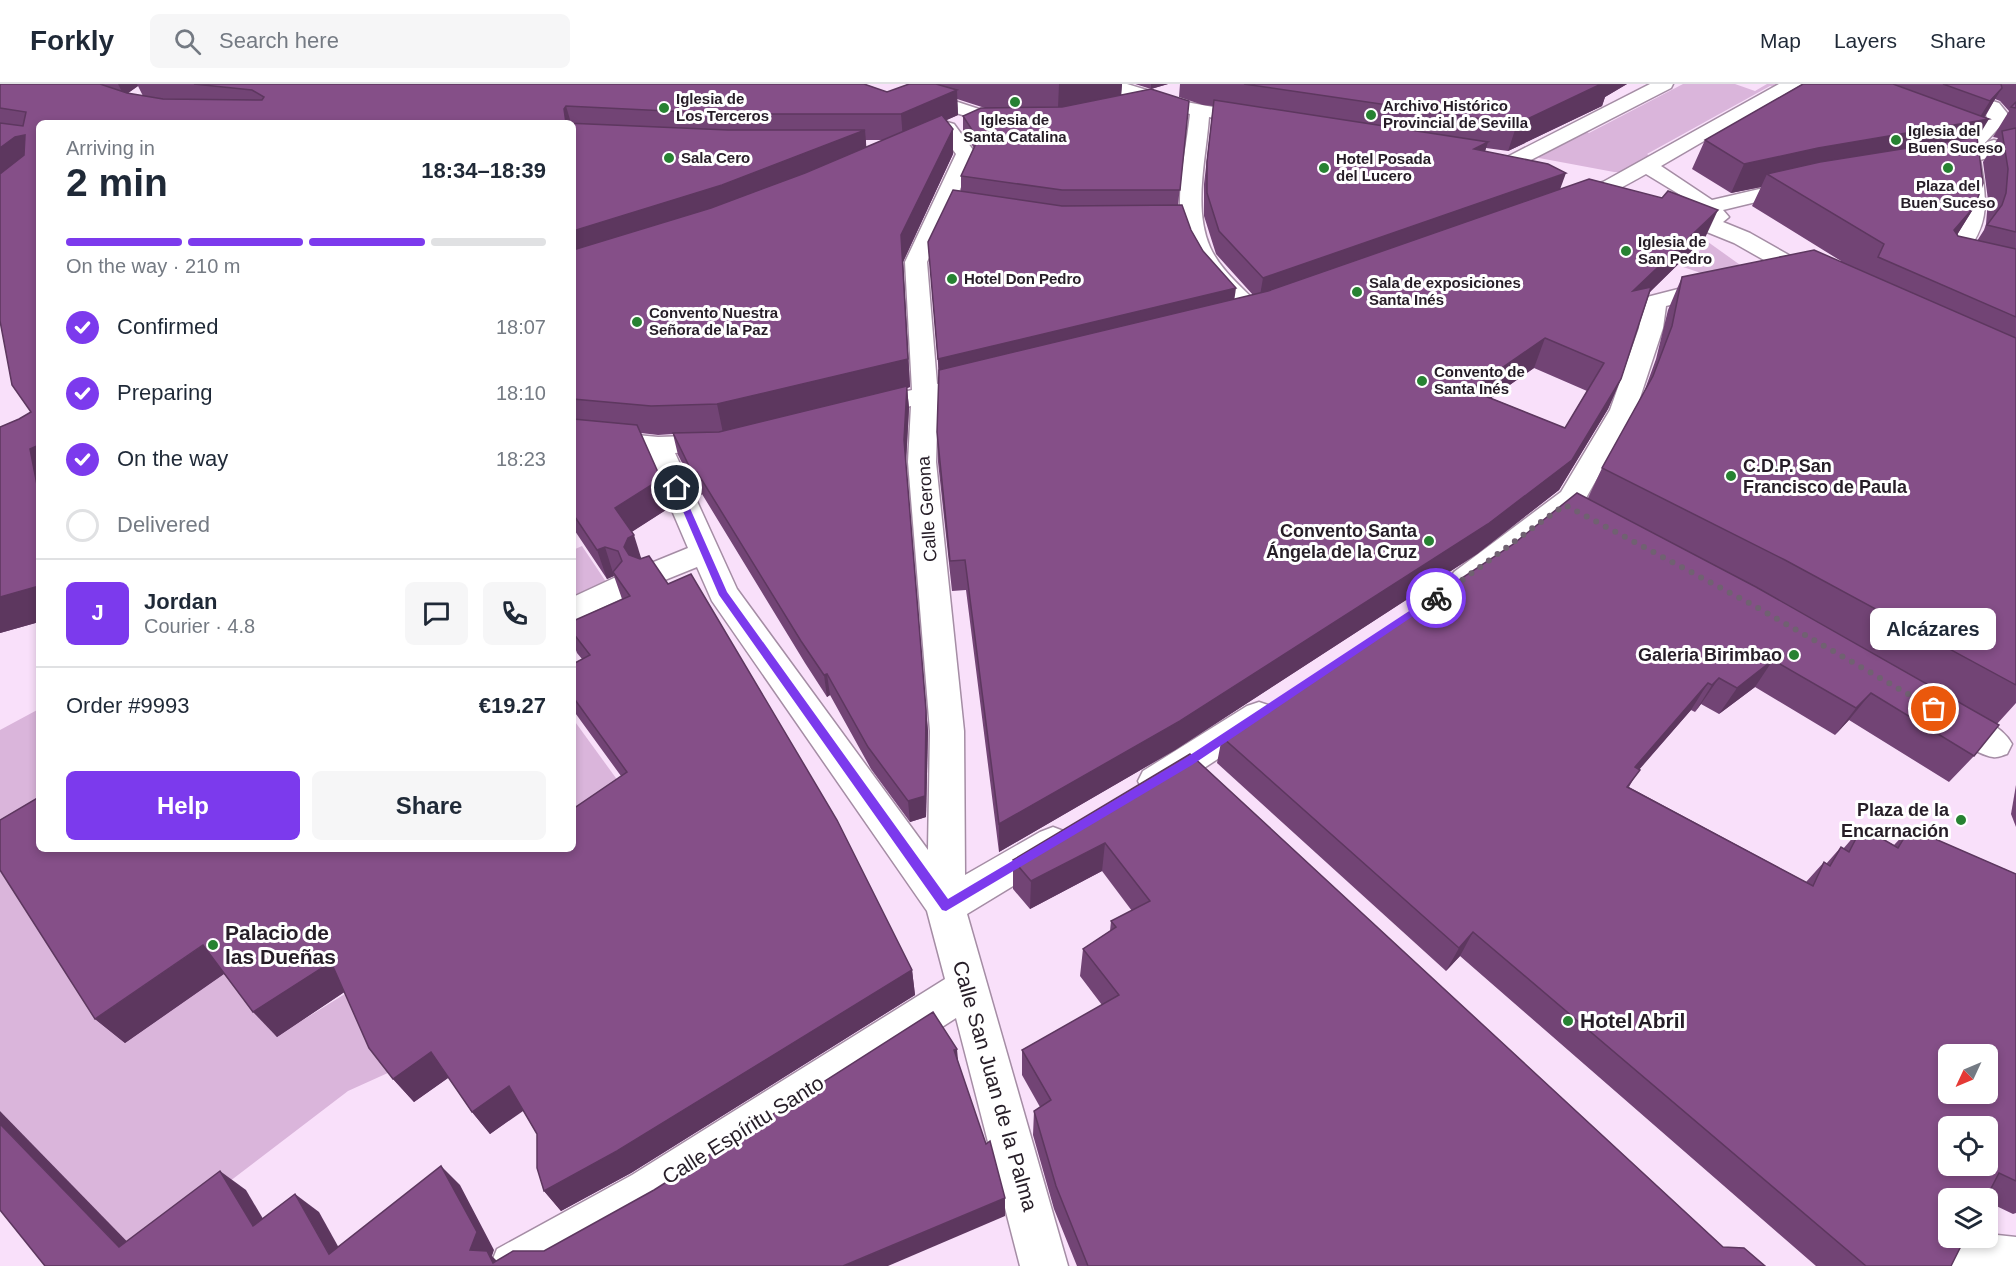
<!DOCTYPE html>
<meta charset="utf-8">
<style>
:root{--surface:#fff;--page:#f6f6f7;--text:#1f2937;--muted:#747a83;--line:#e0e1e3;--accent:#7c3aed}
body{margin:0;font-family:Arial,sans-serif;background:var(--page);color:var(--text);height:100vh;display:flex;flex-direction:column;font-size:22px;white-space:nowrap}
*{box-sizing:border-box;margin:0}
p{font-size:20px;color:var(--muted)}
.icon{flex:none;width:33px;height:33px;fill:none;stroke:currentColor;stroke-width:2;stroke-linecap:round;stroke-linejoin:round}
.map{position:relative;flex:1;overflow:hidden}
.sheet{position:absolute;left:36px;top:36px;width:540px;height:732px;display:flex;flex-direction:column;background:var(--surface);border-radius:9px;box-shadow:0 3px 9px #0003}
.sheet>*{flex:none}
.needle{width:39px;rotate:226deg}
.fabs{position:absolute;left:1938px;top:960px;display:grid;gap:12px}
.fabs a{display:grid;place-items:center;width:60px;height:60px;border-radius:9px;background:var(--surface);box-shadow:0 3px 9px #0003;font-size:30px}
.pin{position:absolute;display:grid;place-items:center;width:51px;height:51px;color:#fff;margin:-26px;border:3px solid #fff;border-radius:50%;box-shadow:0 2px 6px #0007}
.courier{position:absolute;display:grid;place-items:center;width:60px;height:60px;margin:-30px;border:4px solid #7c3aed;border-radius:50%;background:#fff;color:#222;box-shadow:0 2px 8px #0007}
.bubble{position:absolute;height:42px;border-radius:9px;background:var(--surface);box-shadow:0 3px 9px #0003;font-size:20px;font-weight:800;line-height:42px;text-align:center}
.summary em{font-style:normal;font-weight:800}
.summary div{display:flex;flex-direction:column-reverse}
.summary{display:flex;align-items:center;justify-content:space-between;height:102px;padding:0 30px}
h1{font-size:39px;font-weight:800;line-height:45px}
.bar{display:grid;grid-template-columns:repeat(4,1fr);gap:9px 6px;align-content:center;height:72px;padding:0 30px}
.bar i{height:8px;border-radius:4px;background:var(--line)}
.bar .current{background:var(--accent)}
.bar p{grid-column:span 4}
.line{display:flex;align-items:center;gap:15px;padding:0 30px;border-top:2px solid var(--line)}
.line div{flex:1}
.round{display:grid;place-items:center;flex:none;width:63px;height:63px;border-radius:9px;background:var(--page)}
ol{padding:0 30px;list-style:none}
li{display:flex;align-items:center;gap:18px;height:66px}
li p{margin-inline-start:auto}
li .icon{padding:6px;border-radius:50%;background:var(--accent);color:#fff;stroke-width:4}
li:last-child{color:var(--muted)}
li i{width:33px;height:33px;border:3px solid var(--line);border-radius:50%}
.action{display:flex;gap:12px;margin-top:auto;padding:12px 30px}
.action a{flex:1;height:69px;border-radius:9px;background:var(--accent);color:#fff;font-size:24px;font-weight:800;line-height:69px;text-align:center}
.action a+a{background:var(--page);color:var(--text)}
header{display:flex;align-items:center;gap:36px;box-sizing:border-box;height:84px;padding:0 30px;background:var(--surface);border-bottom:2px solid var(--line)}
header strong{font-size:28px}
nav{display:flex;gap:33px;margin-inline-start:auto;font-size:21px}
.search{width:420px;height:54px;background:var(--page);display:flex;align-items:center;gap:15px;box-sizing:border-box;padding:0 21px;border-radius:9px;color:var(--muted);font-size:22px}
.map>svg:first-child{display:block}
</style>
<header>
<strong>Forkly</strong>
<div class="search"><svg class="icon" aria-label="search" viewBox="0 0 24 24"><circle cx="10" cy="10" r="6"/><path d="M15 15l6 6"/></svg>Search here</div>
<nav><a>Map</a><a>Layers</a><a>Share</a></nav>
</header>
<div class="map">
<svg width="2016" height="1182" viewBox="0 0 2016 1182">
<rect width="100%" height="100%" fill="#f9e0fa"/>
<g fill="#dab5db">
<path d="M1683,0H1735L1755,7L1767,0H1783L1777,4L1770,2L1647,70L1652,73L1622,88H1614L1539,74V70L1582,46L1589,49Z"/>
<path d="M1708,158L1743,183L1707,191L1683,183Z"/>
<path d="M582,462L635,541L573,566V466Z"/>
<path d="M39,625V758L8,777L125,959L228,887L277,952L353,905L390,988L348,1007L137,1168L0,1027V646Z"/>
<path d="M573,635L629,712L573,738Z"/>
</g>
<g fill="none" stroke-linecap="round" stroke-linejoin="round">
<defs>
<g id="minor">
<path d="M1098,0H1127L1186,18L1262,32L1265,36L1255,42L1209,33C1206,75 1193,124 1210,163C1220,186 1245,206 1262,224L1265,229L1262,234L1253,236L1244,234C1225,213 1203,192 1189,166C1170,131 1186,69 1190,30L1100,4Z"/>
<path d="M1650,0H1673L1671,4L1521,81H1507L1504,77L1507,73Z"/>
<path d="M1779,0H1802L1661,82L1712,116L1799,96L1806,98L1809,102L1806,106L1723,126L1729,133L1723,138L1750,149L1824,191L1828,196L1824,201H1808L1734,159L1660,129L1657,124L1660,119H1676L1702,130L1687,115L1646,90C1626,101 1587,125 1564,120L1561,115L1564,110L1603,98Z"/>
<path d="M1909,0H1937L1999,19L2007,29V35L1983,61H1969L1966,57L1987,34L1985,27L1911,4Z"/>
<path d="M915,4L985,27L1022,31L1025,35L1015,41L971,36L969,33L908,14L906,10Z"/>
<path d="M947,38L954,40L976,70L927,178L937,300L981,289L990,292L994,297L990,302L938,315L936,378L964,647L965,791L1040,748L1053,743L1066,748L1072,759L1066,770L967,830L1068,1182H1020L956,934L664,1123L560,1182H490L497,1165L632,1091L945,895L927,827L712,517L697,483L650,502L639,498L635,491L639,484L688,464L647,368L573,361V345L658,353L722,351L732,353L736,359L732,365L675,369L737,505L928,766L930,647L908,378L911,322L865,333L856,331L852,325L856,319L912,306L905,178L956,70L937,44Z"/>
<path d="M1994,56L2001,58L2004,62L1999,71L1980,76C1988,124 1990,144 1955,182H1939L1936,177L1951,159L1962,141L1964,119L1960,80L1936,85L1929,83L1926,79L1929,75L1984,63L1987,58Z"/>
<path d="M1717,195L1725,197L1729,202L1725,207L1666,222L1663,244L1636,326L1582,421L1476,502L1465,506L1454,502L1450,495L1454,488L1561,408L1610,326L1639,244L1643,218L1647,213Z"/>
<path d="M614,494L625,497L629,505L625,513L573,537V513Z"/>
<path d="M1259,618L1271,622L1276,631L1271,640L1169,707L1156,711L1143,707L1138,697L1143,687L1247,622Z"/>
<path d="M1950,621C1970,627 2002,641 2012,660L2007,670C2003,671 1998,674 1993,673C1978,671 1940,647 1933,634L1938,625Z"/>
<path d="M1988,1150L2016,1153V1182H1945L1952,1165L1960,1155L1988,1154Z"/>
</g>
</defs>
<use href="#minor" stroke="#a58da5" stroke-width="3"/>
<use href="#minor" fill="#fff" fill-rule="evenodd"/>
</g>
<g fill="#724475" fill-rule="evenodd">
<path d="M0,0H864L887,8L939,1V0H1122L1121,11L1189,17L1178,121L1191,146L1203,167L1234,215L1253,211L1216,170L1204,132V100L1213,22L1203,21L1179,13L1180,0H1627L1605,13L1602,22L1508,67L1486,64L1485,67L1560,105L1705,154L1650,208L1621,295L1608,325L1559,406L1477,470L1175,666L999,768L966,506L952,507L938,378L937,348L939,291L928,158L961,107V92L974,64L963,48V32L985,24L957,15L958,31L946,36L953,45V70L903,178L910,303L907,304L909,324L906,378L928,647L926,733L910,738L871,685L830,611L827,613L805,579L702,410L699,412L678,371L673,350L658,351L641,349L669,424L631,448L641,475L912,886L915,911L631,1089L561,1127L544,1107L537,1050L523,1026L490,1050L472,1028L449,993L414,1018L393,995L344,908L277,953L224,890L125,959L95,935L573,765L621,692L573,626V580L582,575L577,569L573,558V549L622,515L614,492L607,495L573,444V39H39V538L0,549V343L19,335L31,328L0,237ZM138,2L143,12L128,9ZM866,56H884L866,63ZM1534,284L1587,307L1565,344L1491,314Z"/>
<path d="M1135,0H1168L1151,5Z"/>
<path d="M1803,0H2016V619L1997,640L1974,672L1949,698L1849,636L1835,651L1755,603L1719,630L1701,620L1695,628L1691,626L1639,685L1629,703L1806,798L1824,778L1826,780L1841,763L1843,765L1862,743L1894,761L1910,744L2016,790V1129L2013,1130L1988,1118V1114H1948L1951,1182H1816L1460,872L1446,887L1217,679L1222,653L1588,414L1602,384L1644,308L1656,275L1668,226L1682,193L1841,177L1752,122L1761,103L1731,109L1692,85L1705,56ZM1995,15L2000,17L2009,27L1993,53L1998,54L1983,78L1988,116L1986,140L1984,146L1977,157L1958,152L1957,151L1975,122L1977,54L1985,33Z"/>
<path d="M1190,670L1723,1163L1765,1182H1077L1054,1125L1033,1051L1034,1027L1040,1023L1022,991V966L1102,921L1080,892L1083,865L1110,847L1111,837L1132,827L1102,787L1030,825L1013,805V776Z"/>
<path d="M2016,701V743L2011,730Z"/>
</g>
<g fill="#5d375f">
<path d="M118,0H137L138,2L124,12Z"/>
<path d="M1059,0H1122L1121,13L1058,24Z"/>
<path d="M1151,0H1168L1151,5Z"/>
<path d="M1600,0H1627L1605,13L1602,22L1508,67L1517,40Z"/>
<path d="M2002,4L1984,33L1989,35L1972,63L1767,90L1761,103L1731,109L1744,80L1818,64L1978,36L1990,17Z"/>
<path d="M957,6L958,31L903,56L901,30Z"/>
<path d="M566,22L571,39H566L564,25Z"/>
<path d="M953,45V70L903,178L910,303L907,304L909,324L906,378L723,349L717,320L901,151Z"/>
<path d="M865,46L867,71L573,177V147Z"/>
<path d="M25,51L39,75L0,103V64L15,53Z"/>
<path d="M1488,58L1481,80L1474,65Z"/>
<path d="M1566,89L1558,111L1259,217L1263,194Z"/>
<path d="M1975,122L1955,154L1954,146Z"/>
<path d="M1718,126L1705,154L1621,236L1633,207Z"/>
<path d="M1236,204L1233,225L939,296L938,275Z"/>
<path d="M1545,254L1534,284L1460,336L1470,306Z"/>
<path d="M1621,295L1608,325L1559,406L1477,470L1175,666L999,768V740L1488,440Z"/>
<path d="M39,361V411L30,365Z"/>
<path d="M697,388L702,410L699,412L693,390Z"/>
<path d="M661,395L669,424L624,453L615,424Z"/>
<path d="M634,451L643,480L637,483L624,463L628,454Z"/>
<path d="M605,463L614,492L607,495L597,466Z"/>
<path d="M39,502V538L0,549V513Z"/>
<path d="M1773,576L1755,603L1719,630L1737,604Z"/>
<path d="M827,590L830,611L827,613L824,591Z"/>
<path d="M1719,594L1701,620L1695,628L1712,601Z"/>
<path d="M1708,599L1691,626L1619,709L1635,683Z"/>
<path d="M1871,609L1849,636L1835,651L1856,624Z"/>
<path d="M926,626L928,647L926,733L910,738L908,717Z"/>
<path d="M1105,759L1102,787L1030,825L1031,797Z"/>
<path d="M1473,848L1460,872L1446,887L1459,864Z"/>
<path d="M203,861L228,887L125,959L95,935Z"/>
<path d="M331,878L352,903L277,953L253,928Z"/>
<path d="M912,886L915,911L631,1089L561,1127L544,1107Z"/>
<path d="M957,965L959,987L954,966Z"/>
<path d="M431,968L451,992L414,1018L393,995Z"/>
<path d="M509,1002L526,1025L490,1050L472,1028Z"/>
<path d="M0,1027L149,1180L119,1163L0,1040Z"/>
<path d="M441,1082L460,1101L494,1166L492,1172L502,1182L493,1179L470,1166Z"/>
<path d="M220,1087L246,1106L278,1160L253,1142Z"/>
<path d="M295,1110L319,1128L349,1182L329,1170Z"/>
<path d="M1005,1114V1132L888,1182H843Z"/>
</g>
<g fill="#854f88" stroke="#5d375f" stroke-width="1.5" fill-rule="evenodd">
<path d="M0,0H100L127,9L163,15L262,16L264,13L252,6L194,0H864L887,8L909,0H936L957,6L901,30H728L566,22L564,25L566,39L728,46H865L722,101L573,147V39H39V361L30,365L39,411V502L0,513V343L19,335L31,328L12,301L0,237V90L24,71L25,51L15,53L0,64V39L23,42L26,28L0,24Z"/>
<path d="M1244,0H1601L1517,40Z"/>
<path d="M1803,0H1893L1989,35L1818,64L1744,80L1705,56Z"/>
<path d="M1943,0H2001L2002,4L1990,17Z"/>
<path d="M1151,5L1189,17L1180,106H1062L961,92L978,55L963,32L981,24L1062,23Z"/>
<path d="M1214,16L1488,58L1474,65L1548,80L1566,89L1263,194L1219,147L1207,109V78Z"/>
<path d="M2016,18V24L2011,23Z"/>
<path d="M942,31L953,45L901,151L908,275L717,320L651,322L573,315V166L711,124L805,89Z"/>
<path d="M2016,44V148L1987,141L2002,121L2006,109L2008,85L2002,47Z"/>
<path d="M1977,53L1983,99L1975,122L1954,146L1958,152L2016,165V233L1878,173L1884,160L1767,90L1820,78Z"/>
<path d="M1589,95L1662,114L1668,107L1718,126L1633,207L1651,203L1621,295L1572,376L1488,440L1180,637L999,740L965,476L950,477L937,348L939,286L1268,207ZM1545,254L1604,279L1565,344L1470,306Z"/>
<path d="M953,106L1062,122L1182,121L1191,146L1203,167L1236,204L938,275L928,158Z"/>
<path d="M1814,166L2016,254V601L1785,476L1602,384L1653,292L1672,242L1682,193Z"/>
<path d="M907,302L904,356L926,626L925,712L908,717L868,663L827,590L824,591L801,557L697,388L693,390L673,349L719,348Z"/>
<path d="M573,335L637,341L661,395L615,424L634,451L628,454L624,463L629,471L640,475L649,472L668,500L691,490L837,736L912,886L617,1067L544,1107L537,1084V1050L509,1002L472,1028L431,968L393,995L369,964L331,878L253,928L203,861L95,935L0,786V736L39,713V765H573V725L627,688L573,613V580L590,571L573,549V537L630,512L613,488L622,477L618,467L605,463L597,466L573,430Z"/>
<path d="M1577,409L1756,503L1999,641L1974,672L1871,609L1856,624L1773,576L1737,604L1719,594L1712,601L1708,599L1635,683L1640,686L1627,703L1813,802L1824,778L1830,782L1841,763L1849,768L1862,743L1898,764L1910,744L2016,790V1097L1999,1089L1986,1114H1948V1154H1965L1951,1182H1866L1473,848L1459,864L1222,653L1512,461ZM1948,970H1988V1010H1948ZM1948,1042H1988V1082H1948Z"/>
<path d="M1190,670L1723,1163L1744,1164L1765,1182H1088L1056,1102L1034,1027L1051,1016L1022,966L1119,911L1083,865L1116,843L1111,837L1150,817L1105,759L1031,797L1013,776Z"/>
<path d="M933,928L957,965L954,966L986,1060L990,1057L1005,1114L843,1182H45L0,1126V1040L119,1163L220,1087L253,1142L295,1110L329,1170L441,1082L477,1148L470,1166L487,1167L493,1179L513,1167H544L654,1106Z"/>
</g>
<path fill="#7c3aed" d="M677,401L681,404L727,508L948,815L1184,675L1432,512L1440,514L1192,681L946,827L942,826L719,511L673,404Z"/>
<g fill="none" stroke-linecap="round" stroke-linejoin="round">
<path stroke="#706171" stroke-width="6" stroke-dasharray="0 10.8" d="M1436,514C1480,485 1521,451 1565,421L1751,520L1934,625"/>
</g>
<g fill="#278232" stroke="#fff" stroke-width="2">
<circle cx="1015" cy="18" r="6"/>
<circle cx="664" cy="24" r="6"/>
<circle cx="1371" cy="31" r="6"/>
<circle cx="1896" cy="56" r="6"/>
<circle cx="669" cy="74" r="6"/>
<circle cx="1324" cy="84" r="6"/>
<circle cx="1948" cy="84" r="6"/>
<circle cx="1626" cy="167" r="6"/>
<circle cx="952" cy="195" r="6"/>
<circle cx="1357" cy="208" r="6"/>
<circle cx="637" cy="238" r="6"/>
<circle cx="1422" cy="297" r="6"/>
<circle cx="1731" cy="392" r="6"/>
<circle cx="1429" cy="457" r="6"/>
<circle cx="1794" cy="571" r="6"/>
<circle cx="1961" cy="736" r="6"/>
<circle cx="213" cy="861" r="6"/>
<circle cx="1568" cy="937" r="6"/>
</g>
<g text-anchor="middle" stroke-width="6" stroke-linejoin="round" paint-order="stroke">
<g font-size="15" font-weight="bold" fill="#261d27" stroke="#fff" text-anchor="start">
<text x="676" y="20">Iglesia de<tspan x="676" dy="17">Los Terceros</tspan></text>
<text x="1383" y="27">Archivo Histórico<tspan x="1383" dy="17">Provincial de Sevilla</tspan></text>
<text x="1015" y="41" text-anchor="middle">Iglesia de<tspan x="1015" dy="17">Santa Catalina</tspan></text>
<text x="1908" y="52">Iglesia del<tspan x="1908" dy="17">Buen Suceso</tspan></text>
<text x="681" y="79">Sala Cero</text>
<text x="1336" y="80">Hotel Posada<tspan x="1336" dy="17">del Lucero</tspan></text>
<text x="1948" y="107" text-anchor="middle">Plaza del<tspan x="1948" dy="17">Buen Suceso</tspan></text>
<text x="1638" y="163">Iglesia de<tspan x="1638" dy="17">San Pedro</tspan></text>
<text x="964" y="200">Hotel Don Pedro</text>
<text x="1369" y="204">Sala de exposiciones<tspan x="1369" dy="17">Santa Inés</tspan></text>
<text x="649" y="234">Convento Nuestra<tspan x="649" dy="17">Señora de la Paz</tspan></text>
<text x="1434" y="293">Convento de<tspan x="1434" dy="17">Santa Inés</tspan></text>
</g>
<g font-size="18" font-weight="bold" fill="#261d27" stroke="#fff" text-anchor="end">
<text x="1743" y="388" text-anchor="start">C.D.P. San<tspan x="1743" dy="21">Francisco de Paula</tspan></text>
<text x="1417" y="453">Convento Santa<tspan x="1417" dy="21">Ángela de la Cruz</tspan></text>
<text x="1782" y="577">Galeria Birimbao</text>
<text x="1949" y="732">Plaza de la<tspan x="1949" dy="21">Encarnación</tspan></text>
</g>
<g font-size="18" fill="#261d27" stroke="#fff">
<text transform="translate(927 425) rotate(-94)" y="6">Calle Gerona</text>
</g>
<g font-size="21" font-weight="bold" fill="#261d27" stroke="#fff" text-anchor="start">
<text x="225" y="856">Palacio de<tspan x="225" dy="24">las Dueñas</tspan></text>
<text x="1580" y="944">Hotel Abril</text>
</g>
<g font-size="21" fill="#261d27" stroke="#fff">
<text transform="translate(995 1002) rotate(74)" y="7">Calle San Juan de la Palma</text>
<text transform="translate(743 1046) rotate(-32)" y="7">Calle Espíritu Santo</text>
</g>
</g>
</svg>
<div class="fabs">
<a><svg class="needle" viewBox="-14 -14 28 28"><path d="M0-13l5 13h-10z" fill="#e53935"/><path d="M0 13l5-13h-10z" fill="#747a83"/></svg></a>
<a><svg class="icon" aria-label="locate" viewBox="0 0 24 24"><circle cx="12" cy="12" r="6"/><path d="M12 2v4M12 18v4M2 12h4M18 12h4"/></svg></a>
<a><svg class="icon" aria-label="layers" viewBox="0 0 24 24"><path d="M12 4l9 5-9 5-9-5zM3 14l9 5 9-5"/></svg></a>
</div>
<div class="pin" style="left:1934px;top:625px;background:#ea580c"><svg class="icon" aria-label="bag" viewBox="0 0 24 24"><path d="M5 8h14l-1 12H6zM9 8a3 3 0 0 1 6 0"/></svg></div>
<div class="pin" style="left:677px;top:404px;background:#1f2937"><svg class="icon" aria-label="home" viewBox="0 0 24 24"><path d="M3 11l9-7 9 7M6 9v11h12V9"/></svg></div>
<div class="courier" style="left:1436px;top:514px"><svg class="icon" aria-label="bike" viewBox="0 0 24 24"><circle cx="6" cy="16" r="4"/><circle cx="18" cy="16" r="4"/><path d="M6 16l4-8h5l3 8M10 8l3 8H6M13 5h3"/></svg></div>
<div class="bubble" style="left:1870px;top:524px;width:126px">Alcázares</div>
<section class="sheet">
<div class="summary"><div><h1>2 min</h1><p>Arriving in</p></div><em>18:34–18:39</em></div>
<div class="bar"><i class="current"></i><i class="current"></i><i class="current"></i><i></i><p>On the way · 210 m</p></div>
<ol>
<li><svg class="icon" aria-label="check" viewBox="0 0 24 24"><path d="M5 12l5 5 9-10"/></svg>Confirmed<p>18:07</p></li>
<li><svg class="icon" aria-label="check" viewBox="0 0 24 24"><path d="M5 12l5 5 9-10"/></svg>Preparing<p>18:10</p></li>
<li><svg class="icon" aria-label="check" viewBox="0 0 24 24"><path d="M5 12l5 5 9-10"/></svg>On the way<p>18:23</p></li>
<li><i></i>Delivered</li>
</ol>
<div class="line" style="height:108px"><b class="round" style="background:var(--accent);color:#fff">J</b><div><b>Jordan</b><p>Courier · 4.8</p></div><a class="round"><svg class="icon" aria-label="chat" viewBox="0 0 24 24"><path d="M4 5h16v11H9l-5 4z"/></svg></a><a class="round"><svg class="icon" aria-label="phone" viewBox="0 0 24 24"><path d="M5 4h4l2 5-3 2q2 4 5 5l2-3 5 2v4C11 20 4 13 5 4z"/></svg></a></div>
<div class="line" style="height:78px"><div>Order #9993</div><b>€19.27</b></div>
<div class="action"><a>Help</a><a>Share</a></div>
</section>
</div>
